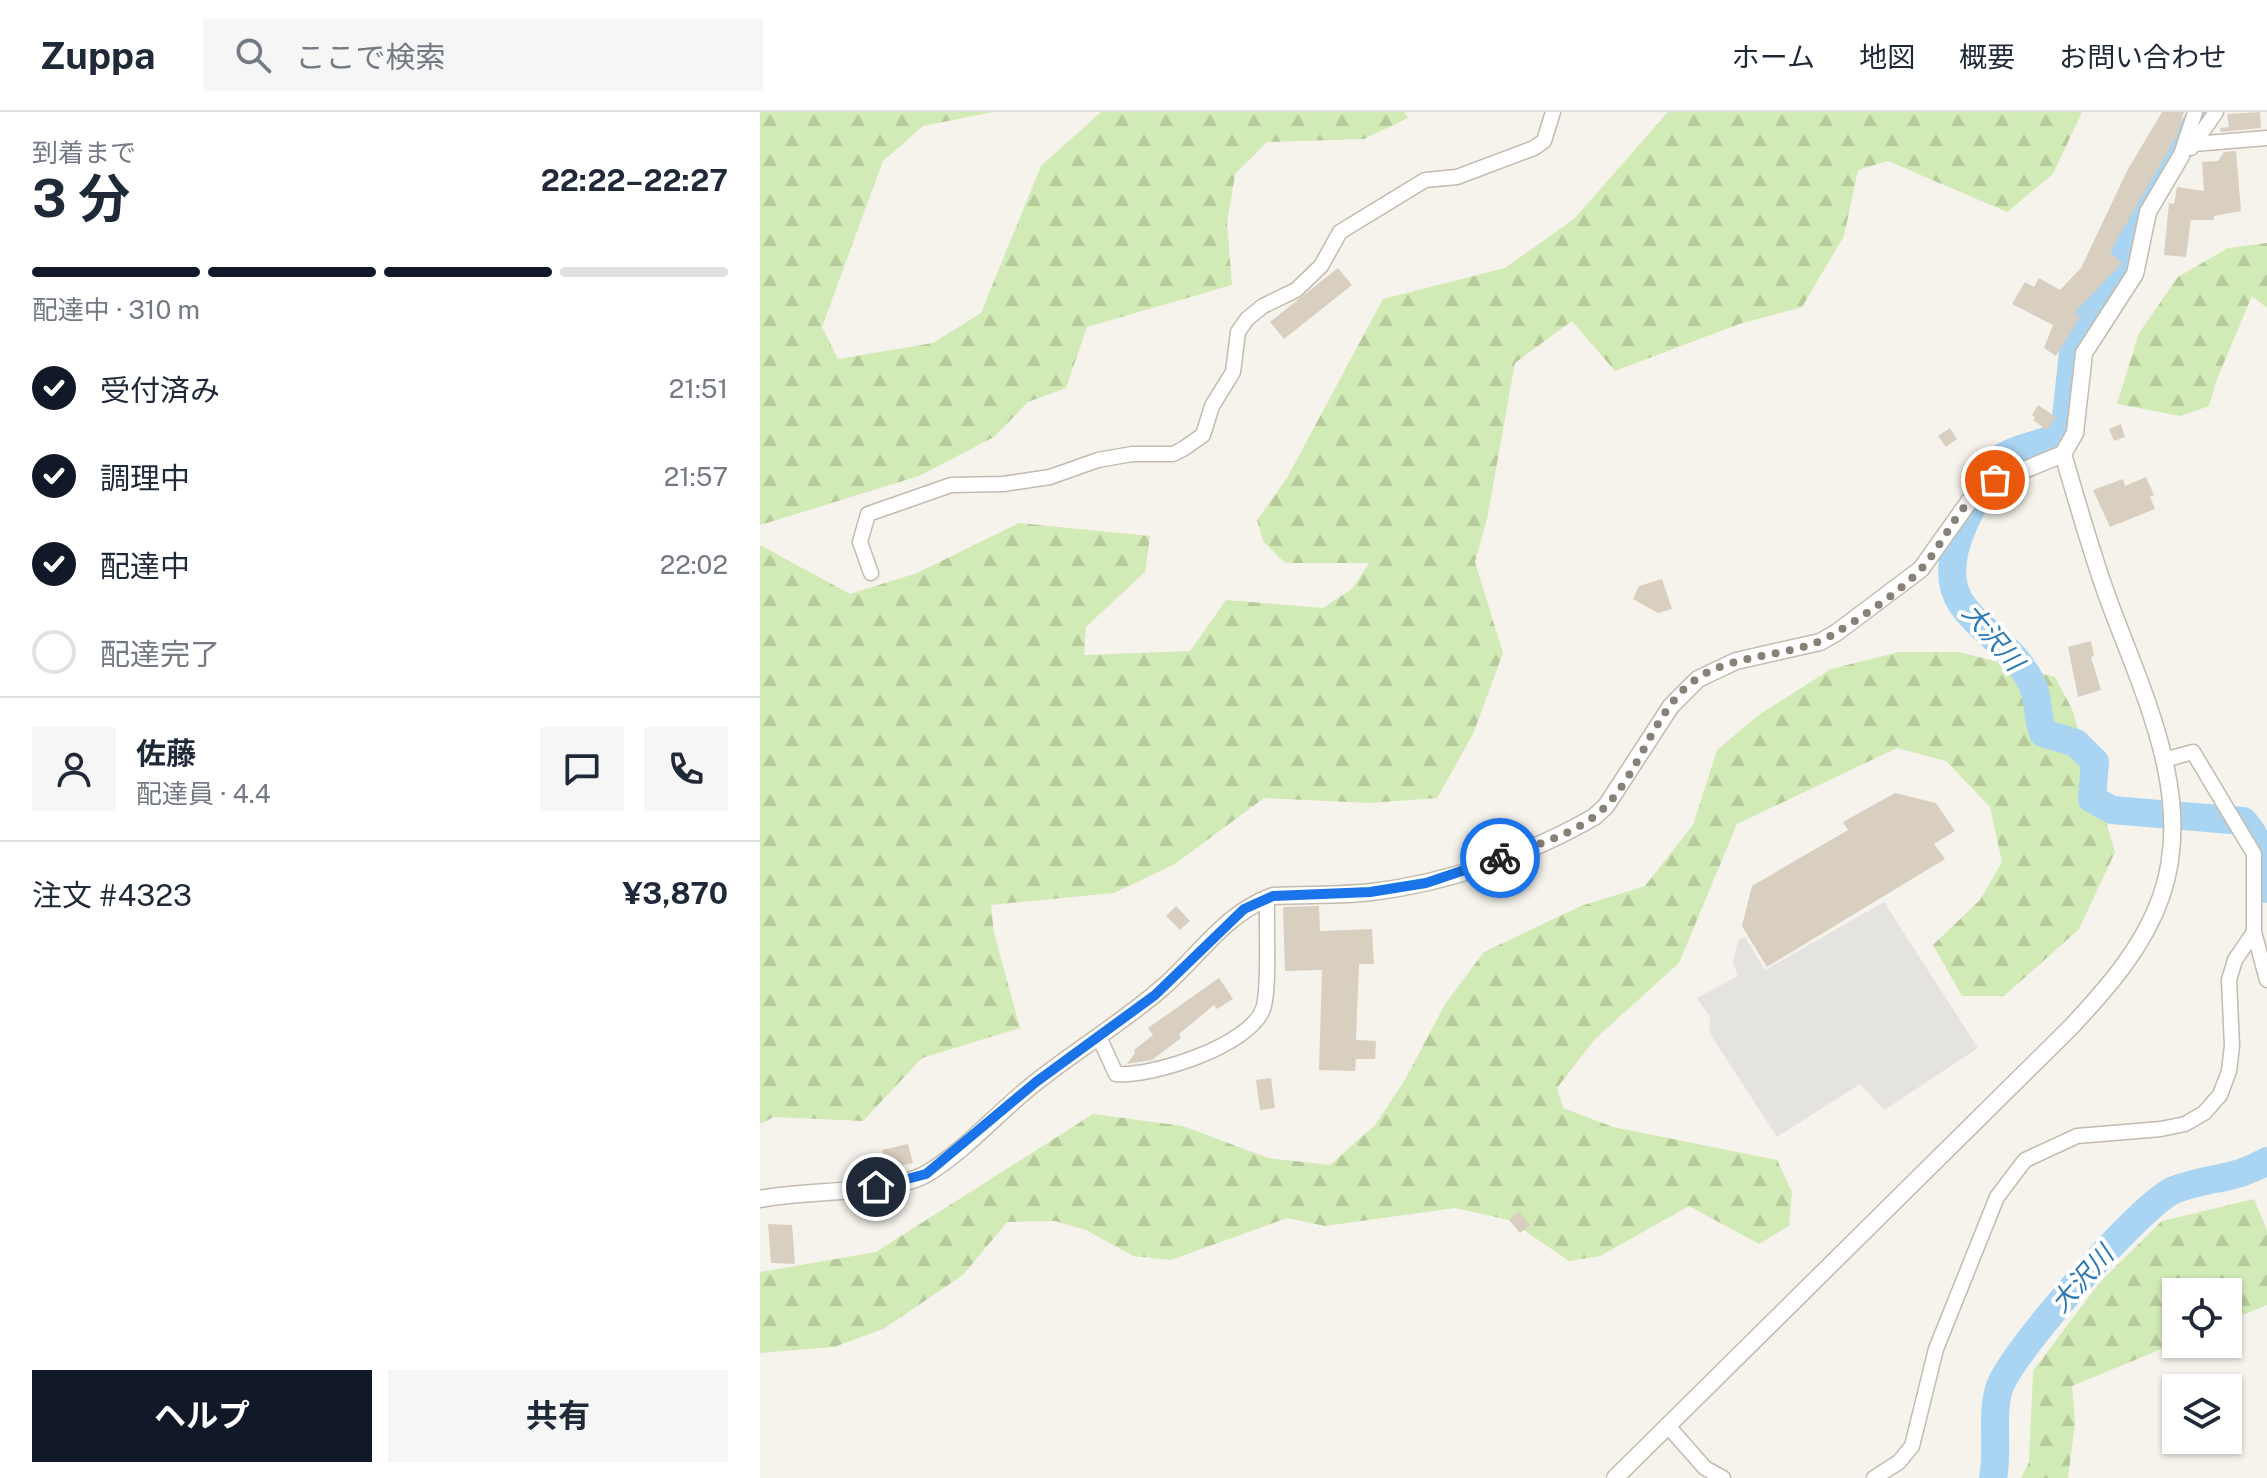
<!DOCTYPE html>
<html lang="ja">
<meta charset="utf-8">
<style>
:root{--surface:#fff;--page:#f6f6f7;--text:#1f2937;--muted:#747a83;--line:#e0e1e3;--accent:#111827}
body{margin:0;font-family:"Public Sans","Noto Sans JP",sans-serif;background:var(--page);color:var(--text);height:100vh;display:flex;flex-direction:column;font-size:30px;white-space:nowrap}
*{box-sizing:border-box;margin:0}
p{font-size:26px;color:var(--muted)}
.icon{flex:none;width:44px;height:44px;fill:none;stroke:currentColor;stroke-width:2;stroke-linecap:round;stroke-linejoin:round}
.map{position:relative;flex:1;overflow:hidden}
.details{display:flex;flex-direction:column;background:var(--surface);width:760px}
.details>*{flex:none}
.controls{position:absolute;left:1402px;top:1166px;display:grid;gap:16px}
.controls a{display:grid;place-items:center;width:80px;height:80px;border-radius:0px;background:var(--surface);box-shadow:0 2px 6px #0004;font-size:40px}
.pin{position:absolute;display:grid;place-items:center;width:68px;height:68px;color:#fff;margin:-34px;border:4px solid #fff;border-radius:50%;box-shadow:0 2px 8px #0007}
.courier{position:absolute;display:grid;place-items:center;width:80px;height:80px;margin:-40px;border:6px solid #1a73e8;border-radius:50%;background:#fff;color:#222;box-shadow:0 2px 10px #0007}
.head em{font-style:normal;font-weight:700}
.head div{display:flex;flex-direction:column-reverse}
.head{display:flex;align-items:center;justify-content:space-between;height:136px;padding:0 32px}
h1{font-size:52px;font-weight:700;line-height:60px}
.bar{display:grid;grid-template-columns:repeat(4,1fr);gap:12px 8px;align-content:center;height:96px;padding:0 32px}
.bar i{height:10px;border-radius:6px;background:var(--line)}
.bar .current{background:var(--accent)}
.bar p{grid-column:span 4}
.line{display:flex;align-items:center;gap:20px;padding:0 32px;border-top:2px solid var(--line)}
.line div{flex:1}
.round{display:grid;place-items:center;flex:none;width:84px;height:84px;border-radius:0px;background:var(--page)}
ol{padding:0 32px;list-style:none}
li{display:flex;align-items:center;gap:24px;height:88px}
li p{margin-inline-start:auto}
li .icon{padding:8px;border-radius:50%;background:var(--accent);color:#fff;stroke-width:4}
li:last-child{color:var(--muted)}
li i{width:44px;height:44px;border:4px solid var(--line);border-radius:50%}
.cta{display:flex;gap:16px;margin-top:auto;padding:16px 32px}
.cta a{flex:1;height:92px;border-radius:0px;background:var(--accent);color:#fff;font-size:32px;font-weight:700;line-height:92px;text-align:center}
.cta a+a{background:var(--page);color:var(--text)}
header{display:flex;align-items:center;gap:48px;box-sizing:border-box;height:112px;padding:0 40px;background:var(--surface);border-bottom:2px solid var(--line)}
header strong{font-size:38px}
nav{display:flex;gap:44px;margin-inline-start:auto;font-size:28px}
.search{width:560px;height:72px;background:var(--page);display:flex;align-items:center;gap:20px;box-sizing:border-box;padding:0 28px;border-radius:0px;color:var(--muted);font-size:30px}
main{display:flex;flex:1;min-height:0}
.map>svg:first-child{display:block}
</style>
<header>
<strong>Zuppa</strong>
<div class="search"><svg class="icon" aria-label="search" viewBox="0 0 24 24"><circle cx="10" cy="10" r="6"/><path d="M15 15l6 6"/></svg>ここで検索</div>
<nav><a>ホーム</a><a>地図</a><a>概要</a><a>お問い合わせ</a></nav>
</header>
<main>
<section class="details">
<div class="head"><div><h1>3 分</h1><p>到着まで</p></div><em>22:22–22:27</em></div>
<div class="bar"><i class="current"></i><i class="current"></i><i class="current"></i><i></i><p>配達中 · 310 m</p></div>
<ol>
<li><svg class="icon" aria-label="check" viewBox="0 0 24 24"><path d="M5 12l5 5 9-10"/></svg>受付済み<p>21:51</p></li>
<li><svg class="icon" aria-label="check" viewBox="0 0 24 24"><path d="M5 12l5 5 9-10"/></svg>調理中<p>21:57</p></li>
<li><svg class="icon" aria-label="check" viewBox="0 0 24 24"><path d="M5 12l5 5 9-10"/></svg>配達中<p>22:02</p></li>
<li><i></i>配達完了</li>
</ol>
<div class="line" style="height:144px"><a class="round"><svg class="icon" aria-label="person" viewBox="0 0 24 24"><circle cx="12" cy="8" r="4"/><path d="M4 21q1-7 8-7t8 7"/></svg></a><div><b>佐藤</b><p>配達員 · 4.4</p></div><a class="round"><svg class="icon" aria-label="chat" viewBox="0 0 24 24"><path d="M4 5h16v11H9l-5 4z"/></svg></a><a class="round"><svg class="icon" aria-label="phone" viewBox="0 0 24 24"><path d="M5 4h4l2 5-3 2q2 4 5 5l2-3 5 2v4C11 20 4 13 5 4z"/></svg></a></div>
<div class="line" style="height:104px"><div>注文 #4323</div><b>¥3,870</b></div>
<div class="cta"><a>ヘルプ</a><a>共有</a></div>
</section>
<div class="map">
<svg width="1507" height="1366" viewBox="0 0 1507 1366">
<defs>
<pattern id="forest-firs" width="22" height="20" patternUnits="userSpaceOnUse" patternTransform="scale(2)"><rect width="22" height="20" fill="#d2eab5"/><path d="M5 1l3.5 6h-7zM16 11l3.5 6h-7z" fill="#b6ca9c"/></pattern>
</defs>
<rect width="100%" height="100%" fill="#f6f3ec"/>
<g fill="url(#forest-firs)">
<path d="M0,0H233L163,14L123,49L62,215L78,247L173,231L221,201L281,54L341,0H644L648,6L604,27L507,30L475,62L467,112L472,173L327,215L306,276L268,290L234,325L159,364L0,413Z"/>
<path d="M908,0H1322L1293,62L1247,100L1128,49L1098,58L1084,124L1042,195L979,212L855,259L812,209L755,251L727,407L715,450L743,541L713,622L677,686L610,691L504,686L415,752L354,781L231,793L234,821L260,916L162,946L103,1009L14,1005L0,1012V433L90,482L157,461L259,411L390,424L385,460L326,515L324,543L430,539L466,488L563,496L592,477L609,451H525L503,429L497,408L527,366L623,187L745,156L814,107Z"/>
<path d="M1507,131V196L1492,184L1457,267L1449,294L1420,304L1357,292L1379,221L1418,165L1468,136Z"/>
<path d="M1139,540H1199L1295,565L1312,597L1355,740L1319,817L1244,884H1202L1173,833L1220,788L1242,750L1230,695L1186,649L1137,636L977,712L919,851L835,927L797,976L803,996L853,1015L1017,1048L1032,1080L1029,1114L999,1132L929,1094L840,1144L809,1149L749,1108L695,1096L565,1114L527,1106L411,1148L373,1144L326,1118L295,1109L247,1110L203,1163L123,1217L74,1235L0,1241V1160L116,1140L333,1002L423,1014L508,1046L570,1053L616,1012L646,966L685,892L724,840L821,794L885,774L933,713L957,638L999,603L1071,557Z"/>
<path d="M1494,1087L1507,1118V1193L1468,1209V1180H1416V1231L1312,1274L1315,1311L1308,1366H1261L1269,1350L1273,1259L1340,1170L1402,1109Z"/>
</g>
<path fill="#e5e3e0" d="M1124,790L1218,936L1124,998L1100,972L1017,1025L949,920L950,905L937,886L978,864L973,851L978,828L985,825L1005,858Z"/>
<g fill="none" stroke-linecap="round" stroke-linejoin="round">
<g stroke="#a9d4f2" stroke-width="28">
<path d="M1444,0L1373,107L1360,162L1349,181L1323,206L1315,222L1306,305L1299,324C1279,334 1247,336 1232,354C1228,359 1225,369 1222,376C1205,407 1178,456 1201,491C1220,520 1256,536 1273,574C1279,588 1277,606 1283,621L1316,631L1335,650L1332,687L1352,698L1483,709C1503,730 1501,750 1507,777"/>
<path d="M1233,1366C1239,1338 1230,1301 1240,1274C1253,1239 1381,1092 1414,1078C1447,1065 1476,1068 1507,1049"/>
</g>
</g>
<g fill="#d8cfc1">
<path d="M1402,0H1424L1417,23L1350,140L1362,151L1314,201L1320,205L1296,244L1284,236L1293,213L1252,192L1265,170L1274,175L1279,166L1300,178L1321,156L1367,59Z"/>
<path d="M1500,0L1501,16L1461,20L1460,16L1469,15L1467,2Z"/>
<path d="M1476,39L1481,99L1454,104V108H1431L1426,145L1404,143L1409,91L1414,92L1417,75L1444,79L1442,50L1458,49L1464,40Z"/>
<path d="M578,156L592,173L524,227L510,210Z"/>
<path d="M1278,293L1296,305L1287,318L1273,308L1275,305L1272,303Z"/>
<path d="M1361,312L1365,325L1354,329L1349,317Z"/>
<path d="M1190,316L1197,327L1186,335L1178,324Z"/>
<path d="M1386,365L1394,383L1390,385L1395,397L1350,415L1333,378L1363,367L1365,374Z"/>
<path d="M902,467L912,497L898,501L873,487L879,474Z"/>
<path d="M1331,529L1334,544L1331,545L1341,578L1318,585L1308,535Z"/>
<path d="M1135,681L1176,691L1195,719L1174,732L1185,747L1007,855L982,814L992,774L1088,718L1083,710Z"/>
<path d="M416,794L430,809L420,818L406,804Z"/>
<path d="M559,794L560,819L612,817L614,852H599L596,928L616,929L615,947H596L595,959L559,958L562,858L525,859L523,795Z"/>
<path d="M459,866L473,887L457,897L454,893L419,922L421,926L392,948L367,952L375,941L374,938L393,923L388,916Z"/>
<path d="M511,966L515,996L500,998L496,968Z"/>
<path d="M148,1032L153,1051L126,1057L122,1038Z"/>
<path d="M759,1100L770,1113L760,1121L749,1108Z"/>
<path d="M8,1112L32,1113L35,1152L11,1151Z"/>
</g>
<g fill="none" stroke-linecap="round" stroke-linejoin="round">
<defs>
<g id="minor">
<path d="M1434,32L1507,26"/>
<path d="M1431,36L1456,0"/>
<path d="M1421,43L1435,0"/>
<path d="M111,461L100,430L108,402L191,373L243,372L290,365L338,348L372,342H413L423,337L443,323L452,294L473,260L478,220L487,207L503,194L536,178L561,154L580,120L665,68L697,65L774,36L784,29L793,0"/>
<path d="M1404,648L1433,640L1494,742V820L1507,868"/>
<path d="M339,925L356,962C392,965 489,934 503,897C510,878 506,812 507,786"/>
<path d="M907,1313L945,1356L963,1366"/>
<path d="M1114,1366L1139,1350L1152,1334L1176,1237L1237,1085L1265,1048L1317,1024L1401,1017L1425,1012L1444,1001L1460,983L1469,959L1472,934L1469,868L1475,848L1494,820"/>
</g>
<g id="tertiary">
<path d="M0,1087C46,1077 131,1083 168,1061C207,1037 239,999 275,971C316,938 362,911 402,876C439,844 465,801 513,784C546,782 579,784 612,780C687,771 768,743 834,705L846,694L911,594L938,567L976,549L1060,530L1076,521L1161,457L1218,377L1303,342L1315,321L1324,241L1375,162L1388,100L1421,44"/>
<path d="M855,1366L1312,914C1348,875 1383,836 1401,785C1437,683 1380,576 1346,481C1330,436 1317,389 1303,342"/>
</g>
</defs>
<use href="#minor" stroke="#c2bbae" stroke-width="17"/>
<use href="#tertiary" stroke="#c2bbae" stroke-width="19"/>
<use href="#minor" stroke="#fff" stroke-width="14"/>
<use href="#tertiary" stroke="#fff" stroke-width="16"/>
</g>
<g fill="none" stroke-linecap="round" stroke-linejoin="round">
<path stroke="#878178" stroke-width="8" stroke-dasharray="0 14.4" d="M740,746C774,733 818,722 844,696C877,663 890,613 922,579C963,537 1027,550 1074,522C1103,504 1139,481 1162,456C1188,426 1199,388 1235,368"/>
<path stroke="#1a73e8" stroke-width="10" d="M116,1075L166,1062L276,970L395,883L484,797L513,784L610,780L666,771L740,746"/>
</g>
<g text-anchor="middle" stroke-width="8" stroke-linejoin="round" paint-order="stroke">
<g font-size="26" font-style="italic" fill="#2e7ab2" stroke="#fff">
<text transform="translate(1233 525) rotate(50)" y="9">大沢川</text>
<text transform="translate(1322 1167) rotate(-48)" y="9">大沢川</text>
</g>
</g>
</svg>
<div class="controls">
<a><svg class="icon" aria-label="locate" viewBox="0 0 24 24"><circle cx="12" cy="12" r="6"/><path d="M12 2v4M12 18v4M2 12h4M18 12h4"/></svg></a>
<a><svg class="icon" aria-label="layers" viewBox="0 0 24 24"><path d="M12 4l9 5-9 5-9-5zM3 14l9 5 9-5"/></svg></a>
</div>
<div class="pin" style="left:1235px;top:368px;background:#ea580c"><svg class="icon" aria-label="bag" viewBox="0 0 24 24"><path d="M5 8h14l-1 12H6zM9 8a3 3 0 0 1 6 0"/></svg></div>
<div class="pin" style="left:116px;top:1075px;background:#1f2937"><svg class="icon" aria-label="home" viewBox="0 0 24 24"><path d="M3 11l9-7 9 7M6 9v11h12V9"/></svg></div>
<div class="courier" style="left:740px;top:746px"><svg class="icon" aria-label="bike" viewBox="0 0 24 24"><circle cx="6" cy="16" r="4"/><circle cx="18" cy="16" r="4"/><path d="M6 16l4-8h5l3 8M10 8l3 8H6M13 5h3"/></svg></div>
</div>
</main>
